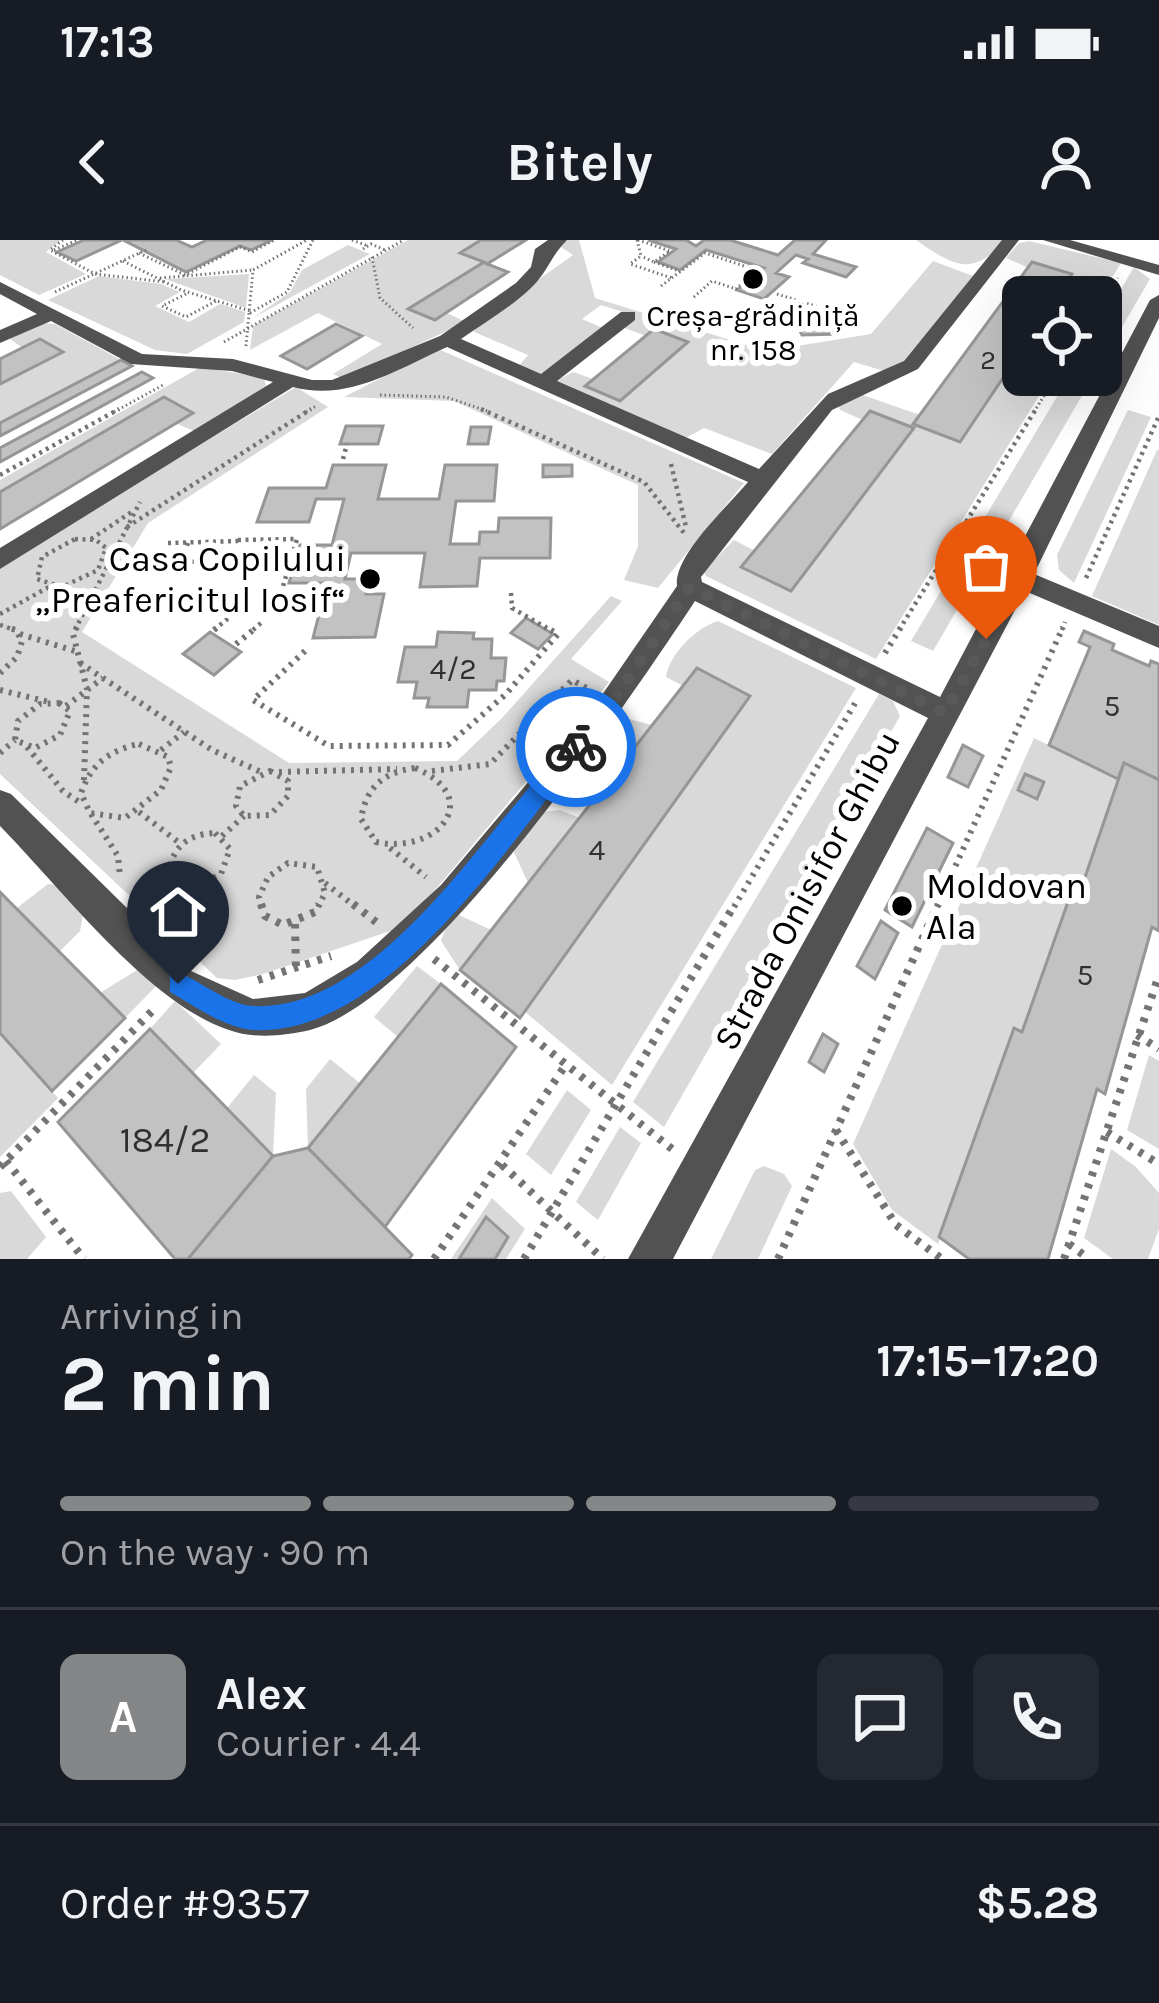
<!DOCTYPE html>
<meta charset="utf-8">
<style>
:root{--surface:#171b24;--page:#242831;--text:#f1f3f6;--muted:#9ea1a6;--line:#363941;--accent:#858687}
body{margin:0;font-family:Karla,sans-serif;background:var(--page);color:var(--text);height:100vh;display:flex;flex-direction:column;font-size:45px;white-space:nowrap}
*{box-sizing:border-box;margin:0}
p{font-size:39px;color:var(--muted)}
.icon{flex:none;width:66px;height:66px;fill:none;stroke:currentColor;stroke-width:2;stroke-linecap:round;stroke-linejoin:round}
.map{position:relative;height:1019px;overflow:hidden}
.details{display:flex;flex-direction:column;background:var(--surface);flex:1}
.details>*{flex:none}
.tools{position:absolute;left:1002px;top:36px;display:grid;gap:24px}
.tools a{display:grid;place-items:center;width:120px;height:120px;border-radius:18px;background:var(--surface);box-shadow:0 12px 48px #0002;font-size:60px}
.pin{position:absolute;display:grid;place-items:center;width:102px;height:102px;color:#fff;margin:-123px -51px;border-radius:50% 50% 50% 0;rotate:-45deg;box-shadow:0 0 12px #0007}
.pin .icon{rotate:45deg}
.courier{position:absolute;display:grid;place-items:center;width:120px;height:120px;margin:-60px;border:9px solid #1a73e8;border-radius:50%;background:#fff;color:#222;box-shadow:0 3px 15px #0007}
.overview em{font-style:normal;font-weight:700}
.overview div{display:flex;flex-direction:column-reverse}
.overview{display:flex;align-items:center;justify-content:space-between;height:204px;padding:0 60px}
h1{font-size:78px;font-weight:700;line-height:90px}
.bar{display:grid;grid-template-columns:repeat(4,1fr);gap:18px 12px;align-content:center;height:144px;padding:0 60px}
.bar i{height:15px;border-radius:9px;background:var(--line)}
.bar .on{background:var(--accent)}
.bar p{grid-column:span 4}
.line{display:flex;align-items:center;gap:30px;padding:0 60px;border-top:3px solid var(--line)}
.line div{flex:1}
.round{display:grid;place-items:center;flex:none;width:126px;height:126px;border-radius:18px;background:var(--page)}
.status{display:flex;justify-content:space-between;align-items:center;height:84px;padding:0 60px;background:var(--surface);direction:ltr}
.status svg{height:33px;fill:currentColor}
header{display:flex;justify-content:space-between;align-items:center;height:156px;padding:0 60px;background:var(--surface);font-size:54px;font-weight:700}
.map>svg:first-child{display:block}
</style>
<div class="status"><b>17:13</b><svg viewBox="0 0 49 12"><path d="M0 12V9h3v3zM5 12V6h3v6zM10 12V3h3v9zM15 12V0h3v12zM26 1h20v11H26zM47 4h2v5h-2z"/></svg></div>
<header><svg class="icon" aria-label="back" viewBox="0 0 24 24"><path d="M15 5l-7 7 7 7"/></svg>Bitely<svg class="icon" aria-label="person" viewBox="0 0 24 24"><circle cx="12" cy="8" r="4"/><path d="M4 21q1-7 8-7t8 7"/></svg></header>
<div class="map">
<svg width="1159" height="1019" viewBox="0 0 1159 1019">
<rect width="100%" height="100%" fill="#fff"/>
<g fill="#d9d9d9">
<path d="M0,0H61L46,12L86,34L39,55L0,35Z"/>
<path d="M408,0H481L461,12L484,22L410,68L435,80L447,73L466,82L344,139L333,134L382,104L318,73L250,110L253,86Z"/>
<path d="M564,0H579L595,58L766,111L871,94L933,21L973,36L897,129L884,131L854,122L772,214L704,188L684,199L556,141L573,132L593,139L586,147L620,161L646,96L622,87L623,72L601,65L582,79L603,88L538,138L518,127L528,115L474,92L479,82L573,15L561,7Z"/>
<path d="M916,0H1006C972,37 955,27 916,0Z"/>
<path d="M1029,1L1121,23L1100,57H1057L1071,34L1033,23L1029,28L1006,18L1019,3Z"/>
<path d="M348,5L370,14L253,78L290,52L302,30Z"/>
<path d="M1134,27L1150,39L1101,123V83Z"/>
<path d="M249,34L246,68L165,39Z"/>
<path d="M99,36L161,44L180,52L155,66L189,82L220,64L245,72L244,82L187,114L155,110L48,60Z"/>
<path d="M41,83L55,84L121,120L0,183V144L23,108L10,99Z"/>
<path d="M1023,108V135H1052L876,419L706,336L703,331L734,300L755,311L792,350L913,189L870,171L863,180L840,170L838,165L857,153L920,175L914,185L960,202Z"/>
<path d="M438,109L744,243L658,348L624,340L638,306V245L454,161L344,157Z"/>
<path d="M201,127L264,138L266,146L194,191L175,183L0,252V240Z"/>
<path d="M1070,135H1094L933,411L911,401Z"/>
<path d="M296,147L328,167L148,283L82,392L289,523L457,521L501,479L611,356L622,361L571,419L609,442L405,686L263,734L235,740L217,738L0,534V325Z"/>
<path d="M1128,170L1151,177L1074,343L1059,330L1057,315Z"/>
<path d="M1157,210H1159V385L1092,356Z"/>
<path d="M718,381L856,448L612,845L524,771L750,457L698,428L683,446L666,437C669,415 695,388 718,381Z"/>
<path d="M879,454L893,461L900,476L664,887L633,862Z"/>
<path d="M618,476L652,485L613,536L594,522L592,510Z"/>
<path d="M1034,498L1118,539L1082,646L1074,643L1022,792L938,1004L892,970L853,904Z"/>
<path d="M560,570L580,578L528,643L512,608L540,572Z"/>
<path d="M48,644L58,645L84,670L80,691L59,712L17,668Z"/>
<path d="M459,675L491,690L460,730L441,701L449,680Z"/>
<path d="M417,726L441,744L398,797L374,777Z"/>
<path d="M137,730L158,744L125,778L100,753Z"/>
<path d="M175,761L221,804L193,833L150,789Z"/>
<path d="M0,793L58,858L0,917Z"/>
<path d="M1149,815L1159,821V909L1127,890Z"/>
<path d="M330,819L361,844L308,908L306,849Z"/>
<path d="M254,835L276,853L273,916L227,868Z"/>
<path d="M567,850L591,870L551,935L526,914Z"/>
<path d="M620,887L641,903L598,980L576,962Z"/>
<path d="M1111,909L1136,927L1159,953V989L1148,1019H1113L1084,998Z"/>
<path d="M764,926L784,934L792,946L758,1019H711L755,930Z"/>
<path d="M11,951L46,997L27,1019H0V953Z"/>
<path d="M492,958L525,989L506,1019H451Z"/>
</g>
<g fill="#c2c2c2" stroke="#969696" stroke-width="3">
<path d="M84,0H122L76,21L57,12Z"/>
<path d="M123,0H176L192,7L207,0H272L251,10L240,6L186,32Z"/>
<path d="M481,0H526L487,24L508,32L435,80L408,69L484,22L460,13Z"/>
<path d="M648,0H686L696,6L704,0H730L778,15L795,0H826L813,14L856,27L846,37L803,23L808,19L796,15L776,33L789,37L764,59L737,50L764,28L706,10L680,30L658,22L676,9Z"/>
<path d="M1032,22L1072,34L1057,57H1023V108L960,202L913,184Z"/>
<path d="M835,81L841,94L802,95L798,87Z"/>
<path d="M336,84L362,96L307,129L281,116Z"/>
<path d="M654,89L688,102L620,161L585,146Z"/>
<path d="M40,99L63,112L0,144V119Z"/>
<path d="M121,120L132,126L0,196V183Z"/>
<path d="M142,132L153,138L0,222V208Z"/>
<path d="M164,157L193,173L0,289V252Z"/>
<path d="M870,171L914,188L791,351L741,327Z"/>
<path d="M346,186H383L378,204H340Z"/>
<path d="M471,187H491L488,204H468Z"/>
<path d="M333,225H386L378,259H439L445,225H497L494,261H456L450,304H479L480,292H498L499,278H551L550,318H480L477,346L420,347L425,313H351L345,339H369L366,354H384L375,397L313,398L327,343H289L300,305H332L344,259H316L309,282H257L269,248H326Z"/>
<path d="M543,225H572V236L543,237Z"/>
<path d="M180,313L174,330H144L151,314Z"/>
<path d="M526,378L553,394L538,409L511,393Z"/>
<path d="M1084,391L1114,404L1112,410L1149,426L1151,421L1159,424V540L1124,523L1118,539L1049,505L1090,407L1079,402Z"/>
<path d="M210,392L241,412L214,435L183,414Z"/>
<path d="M438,392L474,393L473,399H492L491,418H506L504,441H497L496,450H469L467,467H427L429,458H414L417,442H398L405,407H436Z"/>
<path d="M697,428L750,456L520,778L460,730Z"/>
<path d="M963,505L983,516L968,547L948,537Z"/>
<path d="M1124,523L1159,540V691L1152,687L1105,854L1097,849L1048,1019H969L939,997L1014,788L1022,792L1075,642L1082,646Z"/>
<path d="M1025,534L1044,542L1037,559L1018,550Z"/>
<path d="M927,588L953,603L912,687L885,670Z"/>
<path d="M0,652L125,778L52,851L0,793Z"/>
<path d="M881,681L898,693L875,739L857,726Z"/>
<path d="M441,744L516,807L385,987L308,908Z"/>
<path d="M150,789L273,916L188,1019H175L58,882Z"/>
<path d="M823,794L838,804L824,832L809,822Z"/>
<path d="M308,908L412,1015L409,1019H188L273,916Z"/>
<path d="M486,977L508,997L495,1019H459Z"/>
</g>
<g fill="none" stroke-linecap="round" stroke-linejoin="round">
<g stroke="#747474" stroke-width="3" stroke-dasharray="1.5 3" stroke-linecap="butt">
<path d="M63,0L50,10L95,34L165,42"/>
<path d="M352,0L368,6"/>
<path d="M637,0L641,16L630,24L672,38"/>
<path d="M638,0L670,11L654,22L641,16"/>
<path d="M363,9L371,4L385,10"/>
<path d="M54,10L77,0"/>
<path d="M139,13L185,35L240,7L252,12L274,0"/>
<path d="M372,17L380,58L413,88"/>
<path d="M123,21L181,50L250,71"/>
<path d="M654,22L679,31"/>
<path d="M160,38L253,30"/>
<path d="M661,46L705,13L756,30L736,49L712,41L693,58"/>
<path d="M55,52L146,10"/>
<path d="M186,54L162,66L186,77L216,61"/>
<path d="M777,54L828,70"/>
<path d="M1101,65L1118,38"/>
<path d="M250,73L287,52L313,0"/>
<path d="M224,102L404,0"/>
<path d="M246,106L253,30L307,0"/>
<path d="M380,155L446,157L490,172"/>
<path d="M114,172L165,144"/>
<path d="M306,172L316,166"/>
<path d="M1034,172L1057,135"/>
</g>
<g stroke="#747474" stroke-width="4.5" stroke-dasharray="3 4.5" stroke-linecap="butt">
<path d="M481,169L644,242L684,293"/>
<path d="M343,219L347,204"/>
<path d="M671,224L686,287"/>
<path d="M0,235L119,169"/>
<path d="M127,287L311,169"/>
<path d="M75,299L96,300L106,308L98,330L62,347L37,339L42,317Z"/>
<path d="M91,299L133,271"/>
<path d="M238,300L297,299L281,353"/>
<path d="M168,303L238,301"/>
<path d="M188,303L181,322L231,321"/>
<path d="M1086,338L1159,176"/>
<path d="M511,353L512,368L550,390"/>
<path d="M0,374L49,347"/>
<path d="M0,385L15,390"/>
<path d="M75,390L140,262"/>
<path d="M214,390L243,366"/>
<path d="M253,390L261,383"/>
<path d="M899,390L1036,169"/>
<path d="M1062,390L1065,382"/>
</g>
<g stroke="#747474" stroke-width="6" stroke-dasharray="3 6" stroke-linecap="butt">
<path d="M77,387L73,394L87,449L84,540"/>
<path d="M214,390L218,387"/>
<path d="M20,394L78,412"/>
<path d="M236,404L257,387"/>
<path d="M305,411L253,460L329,506L448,505L506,454L558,394L545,387"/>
<path d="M885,413L901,387"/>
<path d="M80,423L212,510L261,532"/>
<path d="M0,433L17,417L22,401L16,390L6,387"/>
<path d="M0,450L49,462"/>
<path d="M59,463L70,471L60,495L35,508L15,500L18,481L40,464Z"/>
<path d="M66,466L103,438"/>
<path d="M139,504L168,517L171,527L161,550L125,578L90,573L81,553C91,524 110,510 139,504Z"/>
<path d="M27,507L63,551L82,564"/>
<path d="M161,510L184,492"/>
<path d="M0,513L15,500"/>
<path d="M415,528C486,558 437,615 376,602L361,579C366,547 384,532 415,528Z"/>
<path d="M270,531L288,541V556L270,575L244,576L236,566L240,546Z"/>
<path d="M432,531L490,524L572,440L590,450"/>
<path d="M279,532L397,529"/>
<path d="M139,572L181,604"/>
<path d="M91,574L118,616L120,637"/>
<path d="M215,593L230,609L221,634L194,648L177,643L169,630C174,605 190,594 215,593Z"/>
<path d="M222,596L244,576"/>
<path d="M390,608L426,637"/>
<path d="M325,643L356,667"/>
<path d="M151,667L177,643"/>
<path d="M262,667L259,657L268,637L288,623L317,627L325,653L318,667"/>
<path d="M734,667L857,460"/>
<path d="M937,667L1063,387"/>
</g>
<g stroke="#747474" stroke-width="8" stroke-dasharray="4.5 8" stroke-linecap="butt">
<path d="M261,664L265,676L283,685L315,672L319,664"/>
<path d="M353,664L376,682"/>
<path d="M148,670L154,664"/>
<path d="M295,684L296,728"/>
<path d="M434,719L672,909"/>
<path d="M258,740L331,716"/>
<path d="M1137,795L1159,809"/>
<path d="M836,890L896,985L942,1019"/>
<path d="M1107,892L1159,924"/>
<path d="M6,921L84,1019"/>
<path d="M502,925L603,1019"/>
<path d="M0,927L157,766"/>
<path d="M1069,1004L1089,1019"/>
<path d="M434,1019L567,823"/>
<path d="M524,1019L735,664"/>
<path d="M778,1019L938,664"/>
<path d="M1064,1019L1159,735"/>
</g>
<g fill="#525252" fill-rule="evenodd">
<path d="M548,0H567C551,16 549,29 533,46C513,66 485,82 461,99L541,134L621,72H635V80L557,141L759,229L828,154L904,121L1002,0H1019L918,129L832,170L701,337L702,342L940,457L1150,60L1159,55V78L1034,334L1159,386V408L1025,351L673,1019H628L928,478L695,361C627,464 427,759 310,790C284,796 253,799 229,790C149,764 60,647 0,586V550L11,554L191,731L253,759L305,753L357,722L441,645L602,455L677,346C673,316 729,265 748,242L447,107C398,129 348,162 293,147L0,329V308L273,142L232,131L131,124L51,81L0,103V90L37,74L0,54V42L142,114L233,119L312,140H332L440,96L516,43L531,27L535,9Z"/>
<path d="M1043,0H1070L1159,25V35Z"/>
</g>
</g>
<path fill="#1a73e8" d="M576,499L582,501V513C509,605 386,796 254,790C224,788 195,766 170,752V736L178,732C202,742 227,764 253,766C358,772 454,638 514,566C532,546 552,510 576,499Z"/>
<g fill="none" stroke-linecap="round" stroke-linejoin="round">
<path stroke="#595959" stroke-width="12" stroke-dasharray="0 21.6" d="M576,507L612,463L690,347L945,473L986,399"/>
</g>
<g fill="#000" stroke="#fff" stroke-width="4.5">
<circle cx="753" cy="39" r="12"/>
<circle cx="370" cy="339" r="12"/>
<circle cx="902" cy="666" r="12"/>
</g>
<g text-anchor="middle" stroke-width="12" stroke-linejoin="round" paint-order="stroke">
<g font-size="27" fill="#303030">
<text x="988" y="129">2</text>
</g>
<g font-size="30" fill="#000" stroke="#fff">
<text x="753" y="86">Creșa-grădiniță<tspan x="753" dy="34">nr. 158</tspan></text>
</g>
<g font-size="30" fill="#303030">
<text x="453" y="439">4/2</text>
<text x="1112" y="476">5</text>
<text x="597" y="620">4</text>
<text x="1085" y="745">5</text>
</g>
<g font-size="36" fill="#000" stroke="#fff" text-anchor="end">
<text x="346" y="331">Casa Copilului<tspan x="346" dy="41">„Preafericitul Iosif“</tspan></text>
<text x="926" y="658" text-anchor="start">Moldovan<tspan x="926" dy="41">Ala</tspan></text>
</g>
<g font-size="36" fill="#000" stroke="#fff">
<text transform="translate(806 650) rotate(-62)" y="13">Strada Onisifor Ghibu</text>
</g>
<g font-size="36" fill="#303030">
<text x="165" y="912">184/2</text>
</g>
</g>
</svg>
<div class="tools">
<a><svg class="icon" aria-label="locate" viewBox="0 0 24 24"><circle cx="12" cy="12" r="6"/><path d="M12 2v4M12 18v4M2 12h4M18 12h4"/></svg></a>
</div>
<div class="pin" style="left:986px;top:399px;background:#ea580c"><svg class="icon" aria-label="bag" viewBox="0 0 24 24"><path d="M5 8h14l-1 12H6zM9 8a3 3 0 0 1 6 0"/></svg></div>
<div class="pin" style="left:178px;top:744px;background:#1f2937"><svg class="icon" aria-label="home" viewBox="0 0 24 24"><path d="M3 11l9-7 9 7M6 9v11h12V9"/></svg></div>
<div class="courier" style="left:576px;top:507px"><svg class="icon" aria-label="bike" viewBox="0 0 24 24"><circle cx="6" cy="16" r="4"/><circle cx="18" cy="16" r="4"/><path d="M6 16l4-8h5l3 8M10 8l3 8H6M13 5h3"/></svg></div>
</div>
<section class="details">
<div class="overview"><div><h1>2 min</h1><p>Arriving in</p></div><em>17:15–17:20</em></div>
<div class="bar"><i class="on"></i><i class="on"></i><i class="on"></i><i></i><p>On the way · 90 m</p></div>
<div class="line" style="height:216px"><b class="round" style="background:var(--accent);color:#fff">A</b><div><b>Alex</b><p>Courier · 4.4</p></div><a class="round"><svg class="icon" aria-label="chat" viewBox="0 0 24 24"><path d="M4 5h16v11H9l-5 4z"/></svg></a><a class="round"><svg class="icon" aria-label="phone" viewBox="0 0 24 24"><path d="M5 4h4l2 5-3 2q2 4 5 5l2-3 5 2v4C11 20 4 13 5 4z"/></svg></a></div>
<div class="line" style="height:156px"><div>Order #9357</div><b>$5.28</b></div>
</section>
